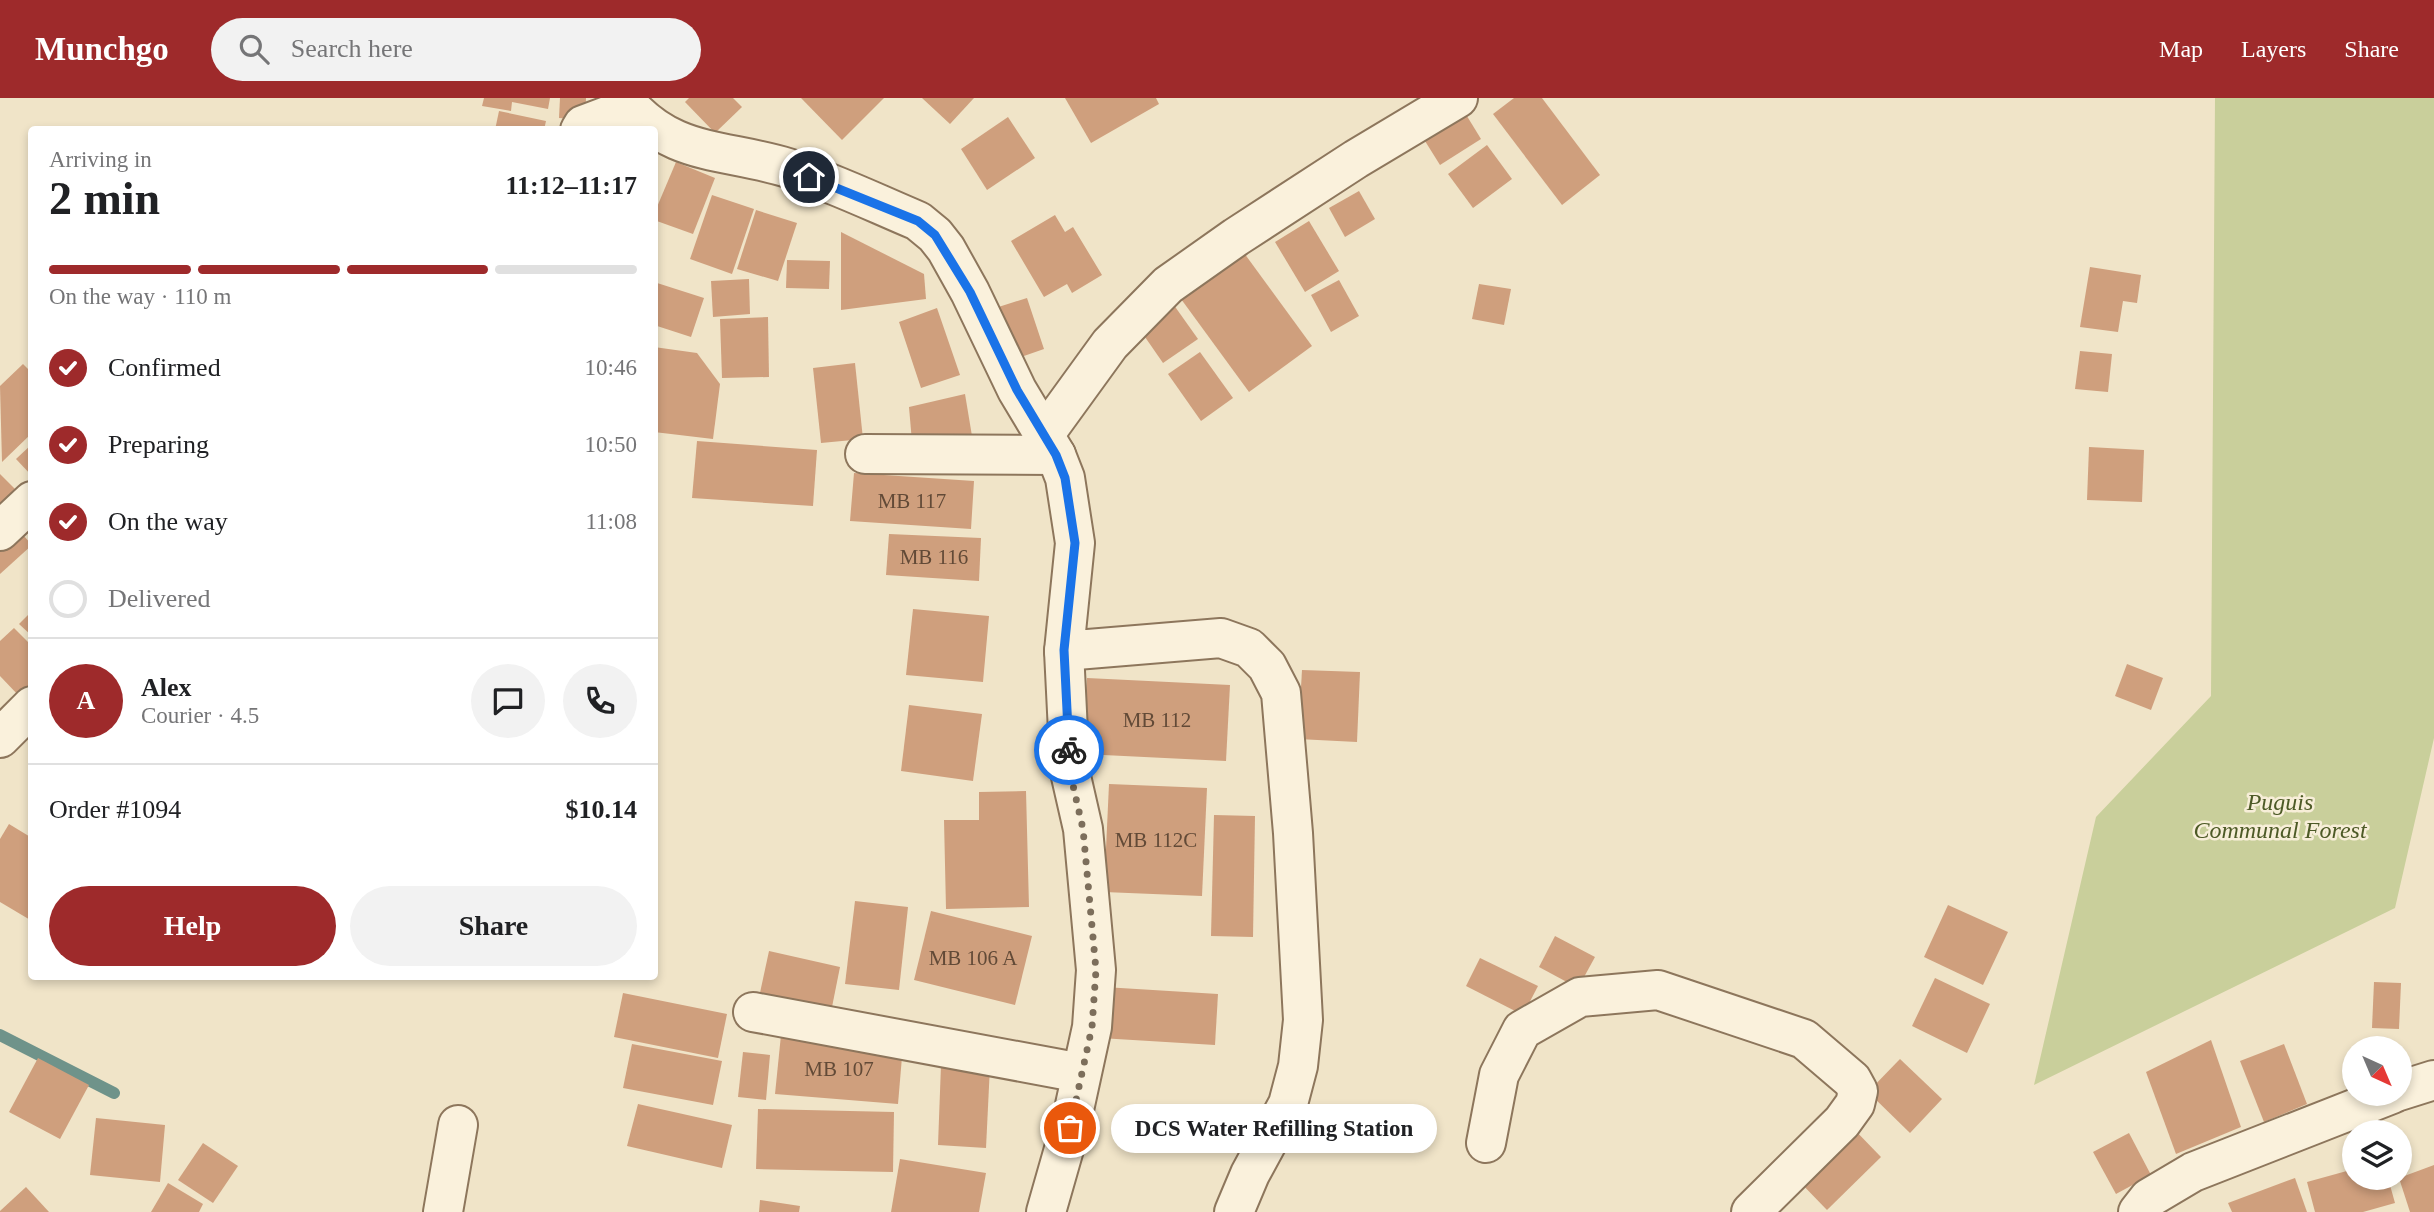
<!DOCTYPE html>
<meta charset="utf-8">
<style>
:root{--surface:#fff;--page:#f2f2f2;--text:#202124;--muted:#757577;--line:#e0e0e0;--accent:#9e2a2b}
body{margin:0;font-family:"Times New Roman",serif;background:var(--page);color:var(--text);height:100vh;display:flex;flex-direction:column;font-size:26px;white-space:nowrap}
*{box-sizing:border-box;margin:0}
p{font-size:23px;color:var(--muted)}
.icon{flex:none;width:38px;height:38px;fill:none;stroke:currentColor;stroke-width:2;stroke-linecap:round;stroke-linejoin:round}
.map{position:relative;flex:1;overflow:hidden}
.sheet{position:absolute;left:28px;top:28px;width:630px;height:854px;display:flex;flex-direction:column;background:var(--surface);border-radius:7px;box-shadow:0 4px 10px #0003}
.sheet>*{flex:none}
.needle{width:46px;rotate:136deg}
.buttons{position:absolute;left:2342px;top:938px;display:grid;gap:14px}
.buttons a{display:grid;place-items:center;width:70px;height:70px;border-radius:50%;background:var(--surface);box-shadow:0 4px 10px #0003;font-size:35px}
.pin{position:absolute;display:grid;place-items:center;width:60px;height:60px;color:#fff;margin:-30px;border:4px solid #fff;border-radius:50%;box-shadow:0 2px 7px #0007}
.courier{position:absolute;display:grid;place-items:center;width:70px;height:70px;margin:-35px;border:5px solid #1a73e8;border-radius:50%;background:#fff;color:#222;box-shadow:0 2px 9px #0007}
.bubble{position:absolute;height:49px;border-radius:24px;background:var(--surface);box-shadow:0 4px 10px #0003;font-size:23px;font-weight:700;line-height:49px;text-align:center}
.summary em{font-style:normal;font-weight:700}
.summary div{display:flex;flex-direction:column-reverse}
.summary{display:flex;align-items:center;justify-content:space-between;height:119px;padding:0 21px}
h1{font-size:46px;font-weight:700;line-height:52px}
.bar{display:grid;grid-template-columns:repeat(4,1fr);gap:10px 7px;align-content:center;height:84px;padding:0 21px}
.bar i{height:9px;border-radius:5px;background:var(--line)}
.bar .active{background:var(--accent)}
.bar p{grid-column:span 4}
.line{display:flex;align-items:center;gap:18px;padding:0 21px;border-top:2px solid var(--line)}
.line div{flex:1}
.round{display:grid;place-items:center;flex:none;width:74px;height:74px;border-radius:37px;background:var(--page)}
ol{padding:0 21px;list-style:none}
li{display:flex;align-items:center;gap:21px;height:77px}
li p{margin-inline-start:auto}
li .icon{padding:7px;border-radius:50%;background:var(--accent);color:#fff;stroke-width:4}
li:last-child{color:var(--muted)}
li i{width:38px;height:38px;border:4px solid var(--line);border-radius:50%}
.cta{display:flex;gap:14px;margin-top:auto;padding:14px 21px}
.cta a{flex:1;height:80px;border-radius:42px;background:var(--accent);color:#fff;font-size:28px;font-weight:700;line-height:80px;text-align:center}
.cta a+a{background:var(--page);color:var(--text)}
header{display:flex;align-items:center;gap:42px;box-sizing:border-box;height:98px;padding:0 35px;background:var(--accent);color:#fff}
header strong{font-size:33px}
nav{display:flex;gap:38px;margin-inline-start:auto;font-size:24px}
.search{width:490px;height:63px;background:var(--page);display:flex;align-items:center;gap:18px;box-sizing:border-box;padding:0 24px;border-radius:38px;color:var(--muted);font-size:26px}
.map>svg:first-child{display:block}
</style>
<header>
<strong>Munchgo</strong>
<div class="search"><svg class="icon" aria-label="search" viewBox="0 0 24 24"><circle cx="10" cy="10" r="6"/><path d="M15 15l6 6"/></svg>Search here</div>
<nav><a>Map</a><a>Layers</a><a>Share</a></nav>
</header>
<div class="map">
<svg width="2434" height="1114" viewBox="0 0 2434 1114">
<rect width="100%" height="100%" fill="#f0e4c8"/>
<path fill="#c9cf9b" d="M2215,0H2434V640L2395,810L2034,987L2096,719L2211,598Z"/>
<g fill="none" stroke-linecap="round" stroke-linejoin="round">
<path stroke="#6f938a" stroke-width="12" d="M0,937L114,995"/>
</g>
<g fill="#cf9f7d">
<path d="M484,0H550L548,11L512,4L511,13L482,8Z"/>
<path d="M560,0H586L585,22L559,20Z"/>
<path d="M689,0H733L742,9L715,35L685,4Z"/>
<path d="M801,0H884L842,42Z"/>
<path d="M922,0H974L950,26Z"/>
<path d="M1065,0H1156L1159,6L1091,45Z"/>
<path d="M1514,0H1542L1600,77L1562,107L1493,16Z"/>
<path d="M1462,10L1481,41L1440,67L1420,35Z"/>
<path d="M499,13L546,23L544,32H495Z"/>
<path d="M1008,19L1035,60L987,92L961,51Z"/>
<path d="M1487,47L1512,81L1473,110L1448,76Z"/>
<path d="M676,64L715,80L693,136L654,122V116Z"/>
<path d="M1359,93L1375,121L1345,139L1329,110Z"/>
<path d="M712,97L754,111L732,176L690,161Z"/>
<path d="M756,112L797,125L778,183L737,171Z"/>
<path d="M1055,117L1065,134L1073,129L1102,177L1072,195L1067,186L1044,199L1011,143Z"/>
<path d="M1309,123L1339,173L1305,194L1275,144Z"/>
<path d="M841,134L924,176L926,201L841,212Z"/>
<path d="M1236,144L1312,248L1249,294L1173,190Z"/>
<path d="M787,162L830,163L829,191L786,190Z"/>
<path d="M2090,169L2141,177L2137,205L2123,203L2118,234L2080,229Z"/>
<path d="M749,181L750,216L713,219L711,183Z"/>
<path d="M1339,182L1359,218L1331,234L1311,197Z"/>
<path d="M654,184L704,200L691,239L654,227Z"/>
<path d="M1479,186L1511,191L1504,227L1472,221Z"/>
<path d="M1027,200L1044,251L1007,264L989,212Z"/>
<path d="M1171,203L1198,241L1163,265L1136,226Z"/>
<path d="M937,210L960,277L921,290L899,224Z"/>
<path d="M768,219L769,279L722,280L720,221Z"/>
<path d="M654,249L697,255L720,286L713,341L654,334Z"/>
<path d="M2080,253L2112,256L2108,294L2075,291Z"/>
<path d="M1200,254L1233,300L1201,323L1168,276Z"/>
<path d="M855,265L863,341L821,345L813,270Z"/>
<path d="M23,266L32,275V335L2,364L0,288Z"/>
<path d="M965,296L973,344H912L909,309Z"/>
<path d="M697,343L817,352L813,408L692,400Z"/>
<path d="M32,346V378L16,361Z"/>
<path d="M2089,349L2144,352L2142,404L2087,402Z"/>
<path d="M854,375L974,383L971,431L850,423Z"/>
<path d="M0,376L26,402L0,427Z"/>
<path d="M15,428L32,447L0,476V442Z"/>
<path d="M889,436L981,440L979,483L886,477Z"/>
<path d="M913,511L989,518L983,584L906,577Z"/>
<path d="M32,513V538L19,526Z"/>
<path d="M14,530L32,548V588L20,599L0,578V543Z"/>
<path d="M2127,566L2163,580L2151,612L2115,598Z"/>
<path d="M1302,572L1360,574L1357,644L1298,641Z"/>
<path d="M1087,580L1230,587L1226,663L1083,656Z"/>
<path d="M909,607L982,616L973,683L901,673Z"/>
<path d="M1109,686L1207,690L1202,798L1104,794Z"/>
<path d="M1026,693L1029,809L946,811L944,722H979V694Z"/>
<path d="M1214,717L1255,718L1253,839L1211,838Z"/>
<path d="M9,726L32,740V823L0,804V741Z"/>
<path d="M855,803L908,809L899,892L845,886Z"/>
<path d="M1948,807L2008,834L1983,887L1924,859Z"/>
<path d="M931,813L1032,838L1015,907L914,882Z"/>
<path d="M1555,838L1595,859L1578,890L1539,869Z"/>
<path d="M769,853L840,869L830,919L758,904Z"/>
<path d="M1480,860L1538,888L1523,917L1466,888Z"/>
<path d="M1935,880L1990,906L1967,955L1912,928Z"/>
<path d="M2374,884L2401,885L2399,931L2372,930Z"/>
<path d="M1104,889L1218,896L1215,947L1100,940Z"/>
<path d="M623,895L727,916L718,960L614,939Z"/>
<path d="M781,937L903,947L898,1006L775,996Z"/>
<path d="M2211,942L2241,1029L2176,1056L2146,974Z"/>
<path d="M632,946L722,963L713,1007L623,990Z"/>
<path d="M2284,946L2307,1006L2264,1024L2240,963Z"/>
<path d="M743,954L770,957L766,1002L738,999Z"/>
<path d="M38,960L89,987L60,1041L9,1014Z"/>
<path d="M1900,961L1942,1001L1910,1035L1868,994Z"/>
<path d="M941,967L990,968L986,1050L938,1047Z"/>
<path d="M638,1006L732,1027L722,1070L627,1048Z"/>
<path d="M758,1011L894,1014L893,1074L756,1071Z"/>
<path d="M96,1020L165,1027L160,1084L90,1077Z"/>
<path d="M1849,1026L1881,1059L1827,1112L1795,1079Z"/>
<path d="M2129,1035L2151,1077L2116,1096L2093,1054Z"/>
<path d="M203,1045L238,1068L213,1105L178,1082Z"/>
<path d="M900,1061L986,1075L979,1114H891Z"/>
<path d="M2434,1067V1114H2410L2399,1080Z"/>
<path d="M2354,1071V1080H2388L2395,1105L2363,1114H2315L2307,1084Z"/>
<path d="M2295,1080L2307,1114H2232L2228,1105Z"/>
<path d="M168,1085L203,1106L199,1114H151Z"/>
<path d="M26,1089L49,1114H0V1113Z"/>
<path d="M760,1102L800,1108L799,1114H759Z"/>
</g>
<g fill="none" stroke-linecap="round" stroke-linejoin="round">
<defs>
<g id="minor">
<path d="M623,0C670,59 723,50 788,70C832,84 875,105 918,123L935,137L946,151L970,194L1017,292L1056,357L1065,380L1075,445L1064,553L1221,540L1249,550L1267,568L1281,595L1293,735L1303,922L1298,968L1288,1006L1250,1076L1234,1114"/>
<path d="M580,32L583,27L631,9"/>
<path d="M1044,337L1110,246L1168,187L1236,139L1356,61L1458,0"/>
<path d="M865,356L1056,357"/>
<path d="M0,433L32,403"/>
<path d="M0,640L32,608"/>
<path d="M753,914L1081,975"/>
<path d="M2399,993L2434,982"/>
<path d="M1486,1045L1499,977L1522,932L1580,899L1658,892L1804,941L1852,982L1858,993L1855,1006L1842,1024L1751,1114"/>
<path d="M443,1114L458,1027"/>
<path d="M1046,1114L1070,1030L1092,929L1096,872L1083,731L1070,674L1064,553"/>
<path d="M2138,1114L2149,1100L2193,1074L2392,996"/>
</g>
</defs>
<use href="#minor" stroke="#8d765c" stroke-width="42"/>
<use href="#minor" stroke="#faf1dc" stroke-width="38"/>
</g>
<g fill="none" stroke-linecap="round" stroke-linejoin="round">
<path stroke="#7c6e5b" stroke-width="7" stroke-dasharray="0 12.6" d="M1069,652L1070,674L1083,731L1096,872L1092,929L1070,1030"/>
<path stroke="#1a73e8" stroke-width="9" d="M809,79L918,123L935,137L970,194L1017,292L1056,357L1065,380L1075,445L1064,552L1069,652"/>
</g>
<g text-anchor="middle" stroke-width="5" stroke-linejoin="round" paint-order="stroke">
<g font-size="21" fill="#624a37">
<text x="912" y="410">MB 117</text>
<text x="934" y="466">MB 116</text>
<text x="1157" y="629">MB 112</text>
<text x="1156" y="749">MB 112C</text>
<text x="973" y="867">MB 106 A</text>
<text x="839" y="978">MB 107</text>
</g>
<g font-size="24" font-style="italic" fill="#4d5a26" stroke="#f7eed8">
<text x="2280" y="712">Puguis<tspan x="2280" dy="28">Communal Forest</tspan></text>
</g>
</g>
</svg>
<div class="buttons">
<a><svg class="needle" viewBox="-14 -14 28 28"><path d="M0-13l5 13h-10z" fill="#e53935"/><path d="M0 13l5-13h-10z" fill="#757577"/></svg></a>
<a><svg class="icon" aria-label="layers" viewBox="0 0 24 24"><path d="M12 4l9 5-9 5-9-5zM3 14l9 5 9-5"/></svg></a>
</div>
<div class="pin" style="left:1070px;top:1030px;background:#ea580c"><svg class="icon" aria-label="bag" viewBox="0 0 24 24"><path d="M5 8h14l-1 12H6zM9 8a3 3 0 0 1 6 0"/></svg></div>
<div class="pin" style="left:809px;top:79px;background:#1f2937"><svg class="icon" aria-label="home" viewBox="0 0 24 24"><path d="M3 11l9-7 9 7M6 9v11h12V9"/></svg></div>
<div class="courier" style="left:1069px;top:652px"><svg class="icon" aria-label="bike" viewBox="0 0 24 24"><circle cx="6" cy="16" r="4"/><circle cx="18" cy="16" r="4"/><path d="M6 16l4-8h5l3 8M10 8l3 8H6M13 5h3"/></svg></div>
<div class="bubble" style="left:1111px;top:1006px;width:326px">DCS Water Refilling Station</div>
<section class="sheet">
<div class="summary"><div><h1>2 min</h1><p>Arriving in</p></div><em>11:12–11:17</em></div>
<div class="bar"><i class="active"></i><i class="active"></i><i class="active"></i><i></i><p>On the way · 110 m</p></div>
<ol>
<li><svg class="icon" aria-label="check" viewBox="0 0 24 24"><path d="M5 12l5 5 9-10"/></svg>Confirmed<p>10:46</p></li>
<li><svg class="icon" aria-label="check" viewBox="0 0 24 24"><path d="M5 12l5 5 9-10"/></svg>Preparing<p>10:50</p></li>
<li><svg class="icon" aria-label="check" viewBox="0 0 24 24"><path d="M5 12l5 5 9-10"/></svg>On the way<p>11:08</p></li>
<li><i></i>Delivered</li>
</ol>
<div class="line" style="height:126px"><b class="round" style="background:var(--accent);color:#fff">A</b><div><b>Alex</b><p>Courier · 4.5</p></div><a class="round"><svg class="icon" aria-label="chat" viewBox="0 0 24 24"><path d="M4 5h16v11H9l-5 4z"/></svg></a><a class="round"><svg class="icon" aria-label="phone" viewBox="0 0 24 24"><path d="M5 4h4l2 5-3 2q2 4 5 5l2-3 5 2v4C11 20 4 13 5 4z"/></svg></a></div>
<div class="line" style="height:91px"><div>Order #1094</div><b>$10.14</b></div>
<div class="cta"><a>Help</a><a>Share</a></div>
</section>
</div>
